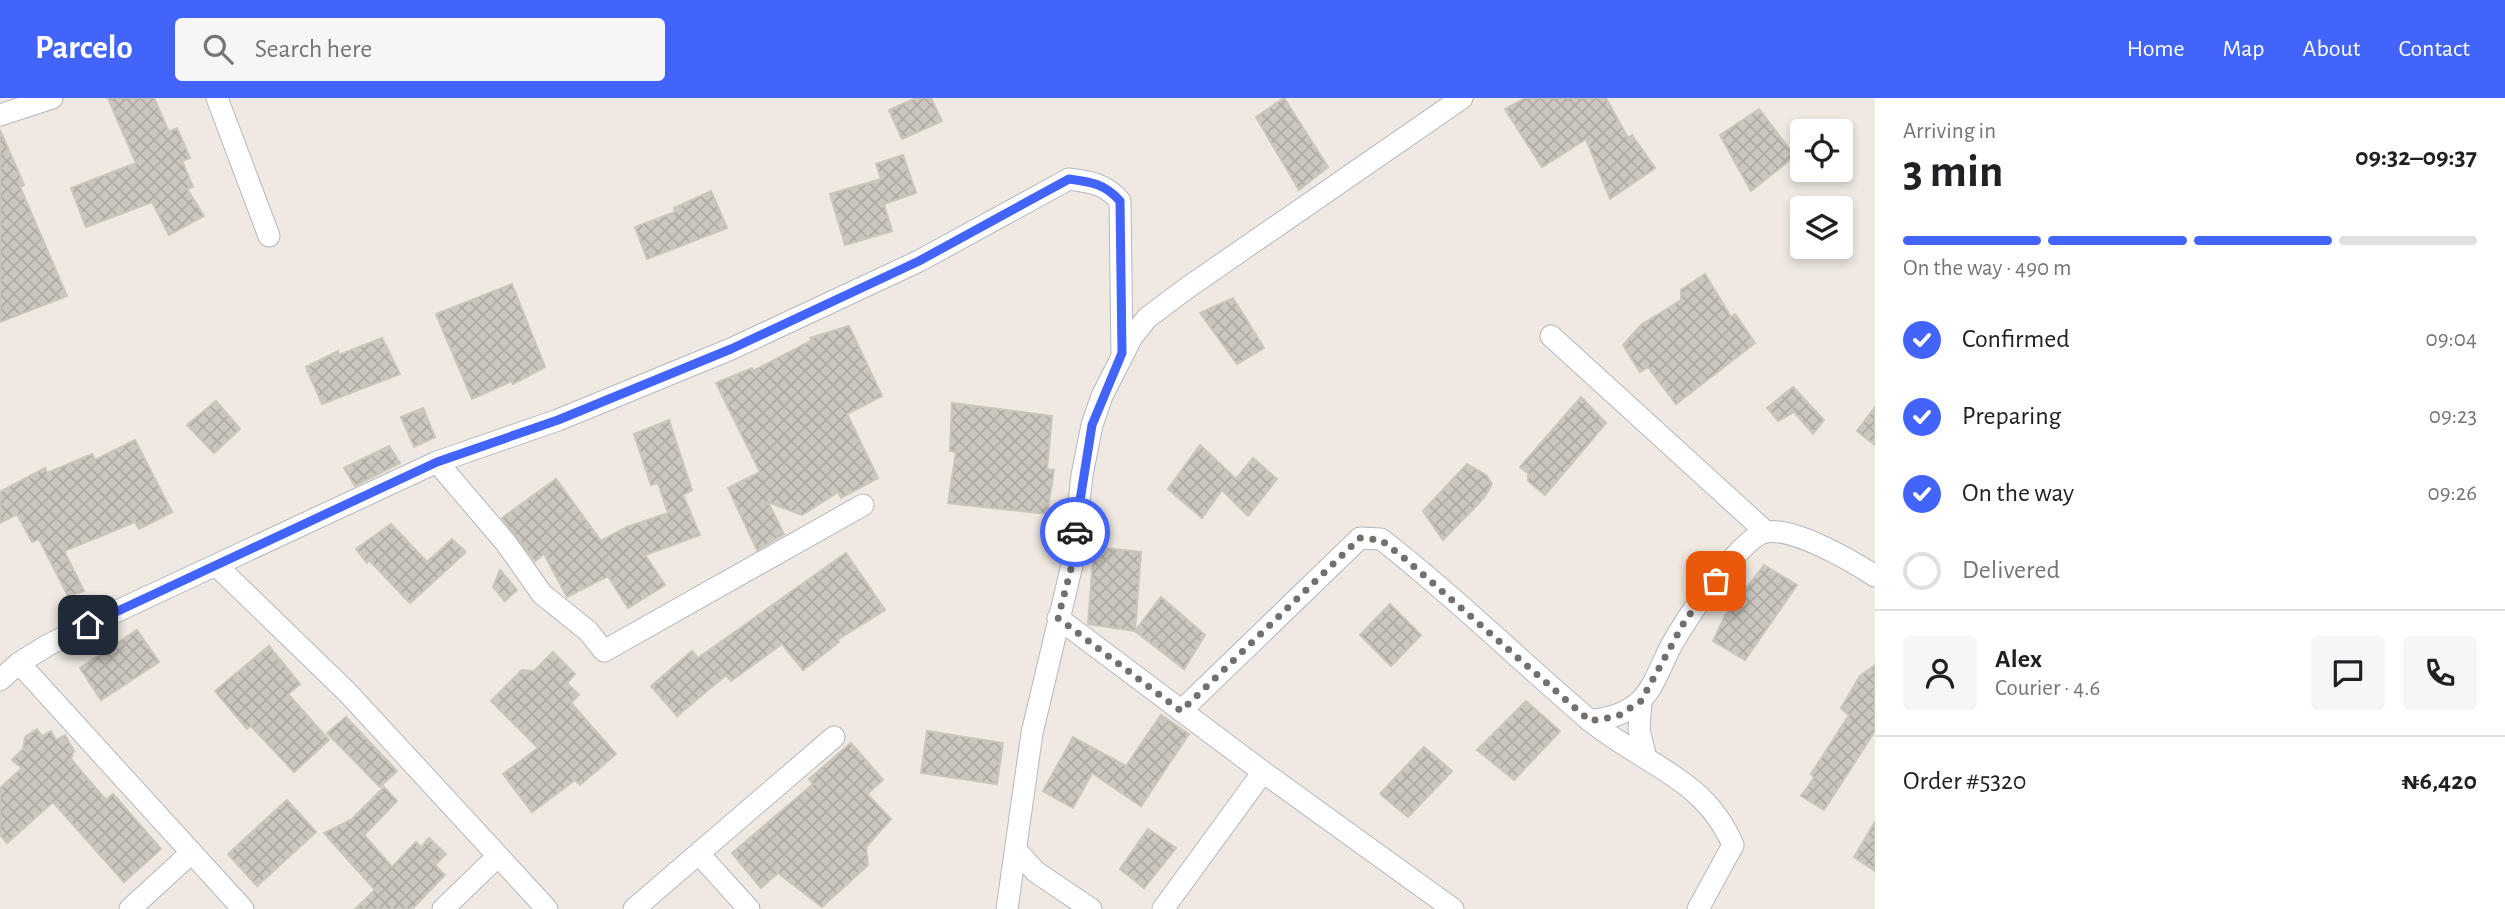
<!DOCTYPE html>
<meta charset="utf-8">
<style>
:root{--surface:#fff;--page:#f6f6f6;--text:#202124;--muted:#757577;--line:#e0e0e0;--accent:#4264fb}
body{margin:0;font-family:"Alegreya Sans",sans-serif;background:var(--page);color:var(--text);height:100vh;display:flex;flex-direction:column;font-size:26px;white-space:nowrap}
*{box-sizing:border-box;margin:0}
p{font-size:23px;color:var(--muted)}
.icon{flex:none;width:38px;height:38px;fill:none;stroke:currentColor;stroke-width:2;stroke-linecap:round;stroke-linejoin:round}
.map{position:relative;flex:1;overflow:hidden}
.sheet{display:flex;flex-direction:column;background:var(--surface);width:630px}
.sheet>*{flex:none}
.fabs{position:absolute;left:1790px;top:21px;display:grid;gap:14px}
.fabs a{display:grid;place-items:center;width:63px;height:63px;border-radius:7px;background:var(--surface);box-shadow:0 4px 10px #0003;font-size:35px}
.pin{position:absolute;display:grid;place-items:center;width:60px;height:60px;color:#fff;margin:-30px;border-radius:14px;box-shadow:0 4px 10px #0006}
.courier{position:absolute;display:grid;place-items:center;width:70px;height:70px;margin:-35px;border:5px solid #4264fb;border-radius:50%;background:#fff;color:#222;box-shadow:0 2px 9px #0007}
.headline em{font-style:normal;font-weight:600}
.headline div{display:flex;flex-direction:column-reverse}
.headline{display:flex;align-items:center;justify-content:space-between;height:119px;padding:0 28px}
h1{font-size:46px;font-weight:600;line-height:52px}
.bar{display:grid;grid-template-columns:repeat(4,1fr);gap:10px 7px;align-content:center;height:84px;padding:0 28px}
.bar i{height:9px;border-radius:5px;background:var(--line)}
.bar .selected{background:var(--accent)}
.bar p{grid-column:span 4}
.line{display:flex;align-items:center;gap:18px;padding:0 28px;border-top:2px solid var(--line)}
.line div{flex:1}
.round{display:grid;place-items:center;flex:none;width:74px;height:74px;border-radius:7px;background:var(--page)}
ol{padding:0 28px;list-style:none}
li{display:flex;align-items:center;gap:21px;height:77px}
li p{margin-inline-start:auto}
li .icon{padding:7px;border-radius:50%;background:var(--accent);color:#fff;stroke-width:4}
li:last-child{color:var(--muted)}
li i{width:38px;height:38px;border:4px solid var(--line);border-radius:50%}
header{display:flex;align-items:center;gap:42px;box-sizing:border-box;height:98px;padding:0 35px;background:var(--accent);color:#fff}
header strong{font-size:33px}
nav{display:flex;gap:38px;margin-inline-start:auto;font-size:24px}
.search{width:490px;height:63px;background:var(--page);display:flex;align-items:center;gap:18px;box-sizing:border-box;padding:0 24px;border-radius:7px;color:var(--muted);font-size:26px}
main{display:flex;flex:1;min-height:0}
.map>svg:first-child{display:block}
</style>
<header>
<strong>Parcelo</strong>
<div class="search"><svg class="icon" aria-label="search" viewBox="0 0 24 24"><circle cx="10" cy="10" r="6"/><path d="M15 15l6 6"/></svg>Search here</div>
<nav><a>Home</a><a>Map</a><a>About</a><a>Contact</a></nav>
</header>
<main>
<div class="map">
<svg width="1875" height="811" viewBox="0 0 1875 811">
<defs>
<pattern id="building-cross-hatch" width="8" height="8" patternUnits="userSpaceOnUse" patternTransform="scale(1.75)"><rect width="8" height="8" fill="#cbc7bf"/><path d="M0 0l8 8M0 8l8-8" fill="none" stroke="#afaba4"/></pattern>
</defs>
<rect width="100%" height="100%" fill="#efe9e1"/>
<g fill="url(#building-cross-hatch)" stroke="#cbc5ba" stroke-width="2">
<path d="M108,0H154L169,34L177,30L190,60L182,63L193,89L187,91L204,118L169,137L152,104L86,129L71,90L136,65Z"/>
<path d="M916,0H931L942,23L902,41L889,12Z"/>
<path d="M1284,0L1328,69L1299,92L1256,19Z"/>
<path d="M1525,0H1606L1628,40L1632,37L1655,70L1610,101L1586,41L1542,69L1505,11Z"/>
<path d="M1759,11L1795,58L1751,93L1720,37Z"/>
<path d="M0,32L24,87L20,89L67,198L0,224Z"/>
<path d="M903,57L916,95L884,106L892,133L845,147L830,96L881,81L876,66Z"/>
<path d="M711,93L727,130L647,161L635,129L675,114L674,110Z"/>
<path d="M1705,176L1731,219L1735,216L1755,245L1676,306L1648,269L1640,274L1623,247L1641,227L1681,202V192Z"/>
<path d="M512,186L545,269L513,286L512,283L472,301L436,216Z"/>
<path d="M1233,200L1264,250L1237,266L1200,215Z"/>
<path d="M849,228L882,298L847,316L878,380L841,400L838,394L802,417L768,404L784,436L757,452L728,390L760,374L716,285L752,270L753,273L811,243L810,240Z"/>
<path d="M382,240L400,276L322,306L306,269L338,253L339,257Z"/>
<path d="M1793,289L1824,322L1813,336L1794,314L1778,323L1767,310Z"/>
<path d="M1581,299L1606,325L1545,397L1528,383V375L1520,369Z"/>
<path d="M216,303L240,331L214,355L187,327Z"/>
<path d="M952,305L1052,318L1047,371L1054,372L1047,416L948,405L956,354L950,353Z"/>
<path d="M1875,309V347L1857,333Z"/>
<path d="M423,310L435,339L414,349L401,319Z"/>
<path d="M669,322L692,392L683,397L700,437L645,457L665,487L628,510L608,478L567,499L544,456L535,463L502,420L556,381L601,443L627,429L668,415L658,385L651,387L634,336Z"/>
<path d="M135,342L172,414L139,431L135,424L64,453L84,493L68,498L39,441L32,444L17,416L0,425V394L45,370L47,375L92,356L95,362Z"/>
<path d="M1200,347L1236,381L1253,360L1277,381L1248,418L1222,392L1202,420L1168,391Z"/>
<path d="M389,348L400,365L355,388L344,370Z"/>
<path d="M1467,366L1486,377L1492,386L1484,400L1443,442L1423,413Z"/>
<path d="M391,426L427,464L452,441L466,454L410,505L369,462L367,465L356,451Z"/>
<path d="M1094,449L1141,454L1135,533L1088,526Z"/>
<path d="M846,455L885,512L837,542L839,544L803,572L782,546L731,583L726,577L677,618L651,588L692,553L698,560Z"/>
<path d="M1764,467L1797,487L1745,562L1713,543L1725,518Z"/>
<path d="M500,472L517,492L505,503L493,489Z"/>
<path d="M1161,499L1205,537L1184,571L1135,533Z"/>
<path d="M1390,506L1421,537L1391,568L1360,537Z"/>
<path d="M137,532L159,564L101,602L80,570Z"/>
<path d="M269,548L300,586L288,596L329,642L294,674L251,628L247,631L215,593Z"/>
<path d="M553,554L575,576L567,585L579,597L571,605L616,656L580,687L575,682L532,714L503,676L538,650L491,603L522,572L534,573Z"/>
<path d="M1875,567V633L1824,712L1801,698L1814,680L1811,676L1849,617L1841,610L1860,578Z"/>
<path d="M1526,603L1560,633L1514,682L1477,652Z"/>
<path d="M1161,617L1189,636L1141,708L1092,675L1073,710L1043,693L1073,639L1126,668Z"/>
<path d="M346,619L397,673L380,689L327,635Z"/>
<path d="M37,631L42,638L51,633L56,642L65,637L74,653L71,661L93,687L106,702L113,696L161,751L124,784L53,704L7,745L0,737V690L22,670L12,662L23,651L25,639Z"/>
<path d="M927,633L1003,645L997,686L921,675Z"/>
<path d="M851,645L883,682L867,696L891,721L866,749L868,767L822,809L778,775L761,790L732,755L813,686L809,681Z"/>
<path d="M1424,649L1452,673L1408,719L1380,696Z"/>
<path d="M384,689L397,703L364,737L392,769L416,744L421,749L429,740L446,756L435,767L445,777L412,811H355L375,792L324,735L351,722Z"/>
<path d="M287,702L316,734L257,788L228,756Z"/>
<path d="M1875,724V773L1854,759Z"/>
<path d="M1148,731L1176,750L1144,790L1120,771Z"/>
</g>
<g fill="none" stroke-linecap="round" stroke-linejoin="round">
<defs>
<g id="minor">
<path d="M217,0L269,138"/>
<path d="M0,17L52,0"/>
<path d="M1551,238L1766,434"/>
<path d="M437,364L506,445L542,496L588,533L604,553L863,407"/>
<path d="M217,468L348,595L547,811"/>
<path d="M1058,520L1263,674L1453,811"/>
<path d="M19,565L243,811"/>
<path d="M0,582L19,565L48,547L128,508L437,364L558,322L731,251L919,163L1069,81C1092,84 1105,86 1120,103L1122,255"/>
<path d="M1641,603L1639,632L1646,660"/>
<path d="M1181,613L1360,440L1381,441C1453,497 1518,561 1587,620C1639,665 1704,678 1733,747L1698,811"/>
<path d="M1590,623C1609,620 1624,617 1639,604C1653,592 1662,565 1671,548C1684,524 1741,438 1766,434C1794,429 1852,463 1875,478"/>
<path d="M1016,752L1036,774L1091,811"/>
<path d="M699,756L749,811"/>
<path d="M130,811L191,755"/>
<path d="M443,811L498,758"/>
<path d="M634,811L834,639"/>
<path d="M1007,811L1032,635L1072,467L1082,377L1092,327L1102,298L1132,239L1147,220L1187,190L1462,0"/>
<path d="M1163,811L1263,674"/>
</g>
</defs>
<use href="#minor" stroke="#b4b7c1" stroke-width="23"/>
<use href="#minor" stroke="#fff" stroke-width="21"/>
</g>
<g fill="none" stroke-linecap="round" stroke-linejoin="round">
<path stroke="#726f6d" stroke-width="7" stroke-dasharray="0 12.6" d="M1075,434L1072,467L1058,520L1181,613L1360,440L1381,442L1403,459L1590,623L1618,618L1641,603L1686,521L1716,483"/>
<path stroke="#4264fb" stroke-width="9" d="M88,527L437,364L558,322L731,251L919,163L1069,81C1092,84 1105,86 1120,103L1122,255L1092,327L1075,434"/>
</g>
</svg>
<div class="fabs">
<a><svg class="icon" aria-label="locate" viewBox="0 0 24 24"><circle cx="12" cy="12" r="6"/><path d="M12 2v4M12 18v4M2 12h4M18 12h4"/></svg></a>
<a><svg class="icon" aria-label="layers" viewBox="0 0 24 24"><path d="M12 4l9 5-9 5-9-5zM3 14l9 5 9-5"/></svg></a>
</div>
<div class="pin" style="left:1716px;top:483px;background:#ea580c"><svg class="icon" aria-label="bag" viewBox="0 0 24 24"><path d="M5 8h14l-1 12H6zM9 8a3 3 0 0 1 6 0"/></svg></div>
<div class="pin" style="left:88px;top:527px;background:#1f2937"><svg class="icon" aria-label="home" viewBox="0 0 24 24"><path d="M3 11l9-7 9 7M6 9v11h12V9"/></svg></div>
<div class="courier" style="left:1075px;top:434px"><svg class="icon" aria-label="car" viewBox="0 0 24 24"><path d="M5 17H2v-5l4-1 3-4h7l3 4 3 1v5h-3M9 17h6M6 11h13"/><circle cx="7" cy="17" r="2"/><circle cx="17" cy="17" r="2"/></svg></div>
</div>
<section class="sheet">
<div class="headline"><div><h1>3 min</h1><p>Arriving in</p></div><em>09:32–09:37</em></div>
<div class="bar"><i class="selected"></i><i class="selected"></i><i class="selected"></i><i></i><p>On the way · 490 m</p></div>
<ol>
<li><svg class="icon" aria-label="check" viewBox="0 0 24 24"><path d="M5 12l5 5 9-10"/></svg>Confirmed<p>09:04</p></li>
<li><svg class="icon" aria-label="check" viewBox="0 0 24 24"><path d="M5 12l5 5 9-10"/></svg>Preparing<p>09:23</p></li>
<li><svg class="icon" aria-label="check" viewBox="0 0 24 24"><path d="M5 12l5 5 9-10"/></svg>On the way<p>09:26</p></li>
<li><i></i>Delivered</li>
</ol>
<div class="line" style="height:126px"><a class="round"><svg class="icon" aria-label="person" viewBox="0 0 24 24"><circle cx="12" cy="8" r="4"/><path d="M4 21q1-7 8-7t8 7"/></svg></a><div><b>Alex</b><p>Courier · 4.6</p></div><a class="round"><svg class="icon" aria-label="chat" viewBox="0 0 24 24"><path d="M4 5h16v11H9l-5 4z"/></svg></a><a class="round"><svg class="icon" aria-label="phone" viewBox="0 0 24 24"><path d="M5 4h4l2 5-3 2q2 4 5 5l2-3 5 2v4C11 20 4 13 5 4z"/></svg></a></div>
<div class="line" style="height:91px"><div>Order #5320</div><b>₦6,420</b></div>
</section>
</main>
